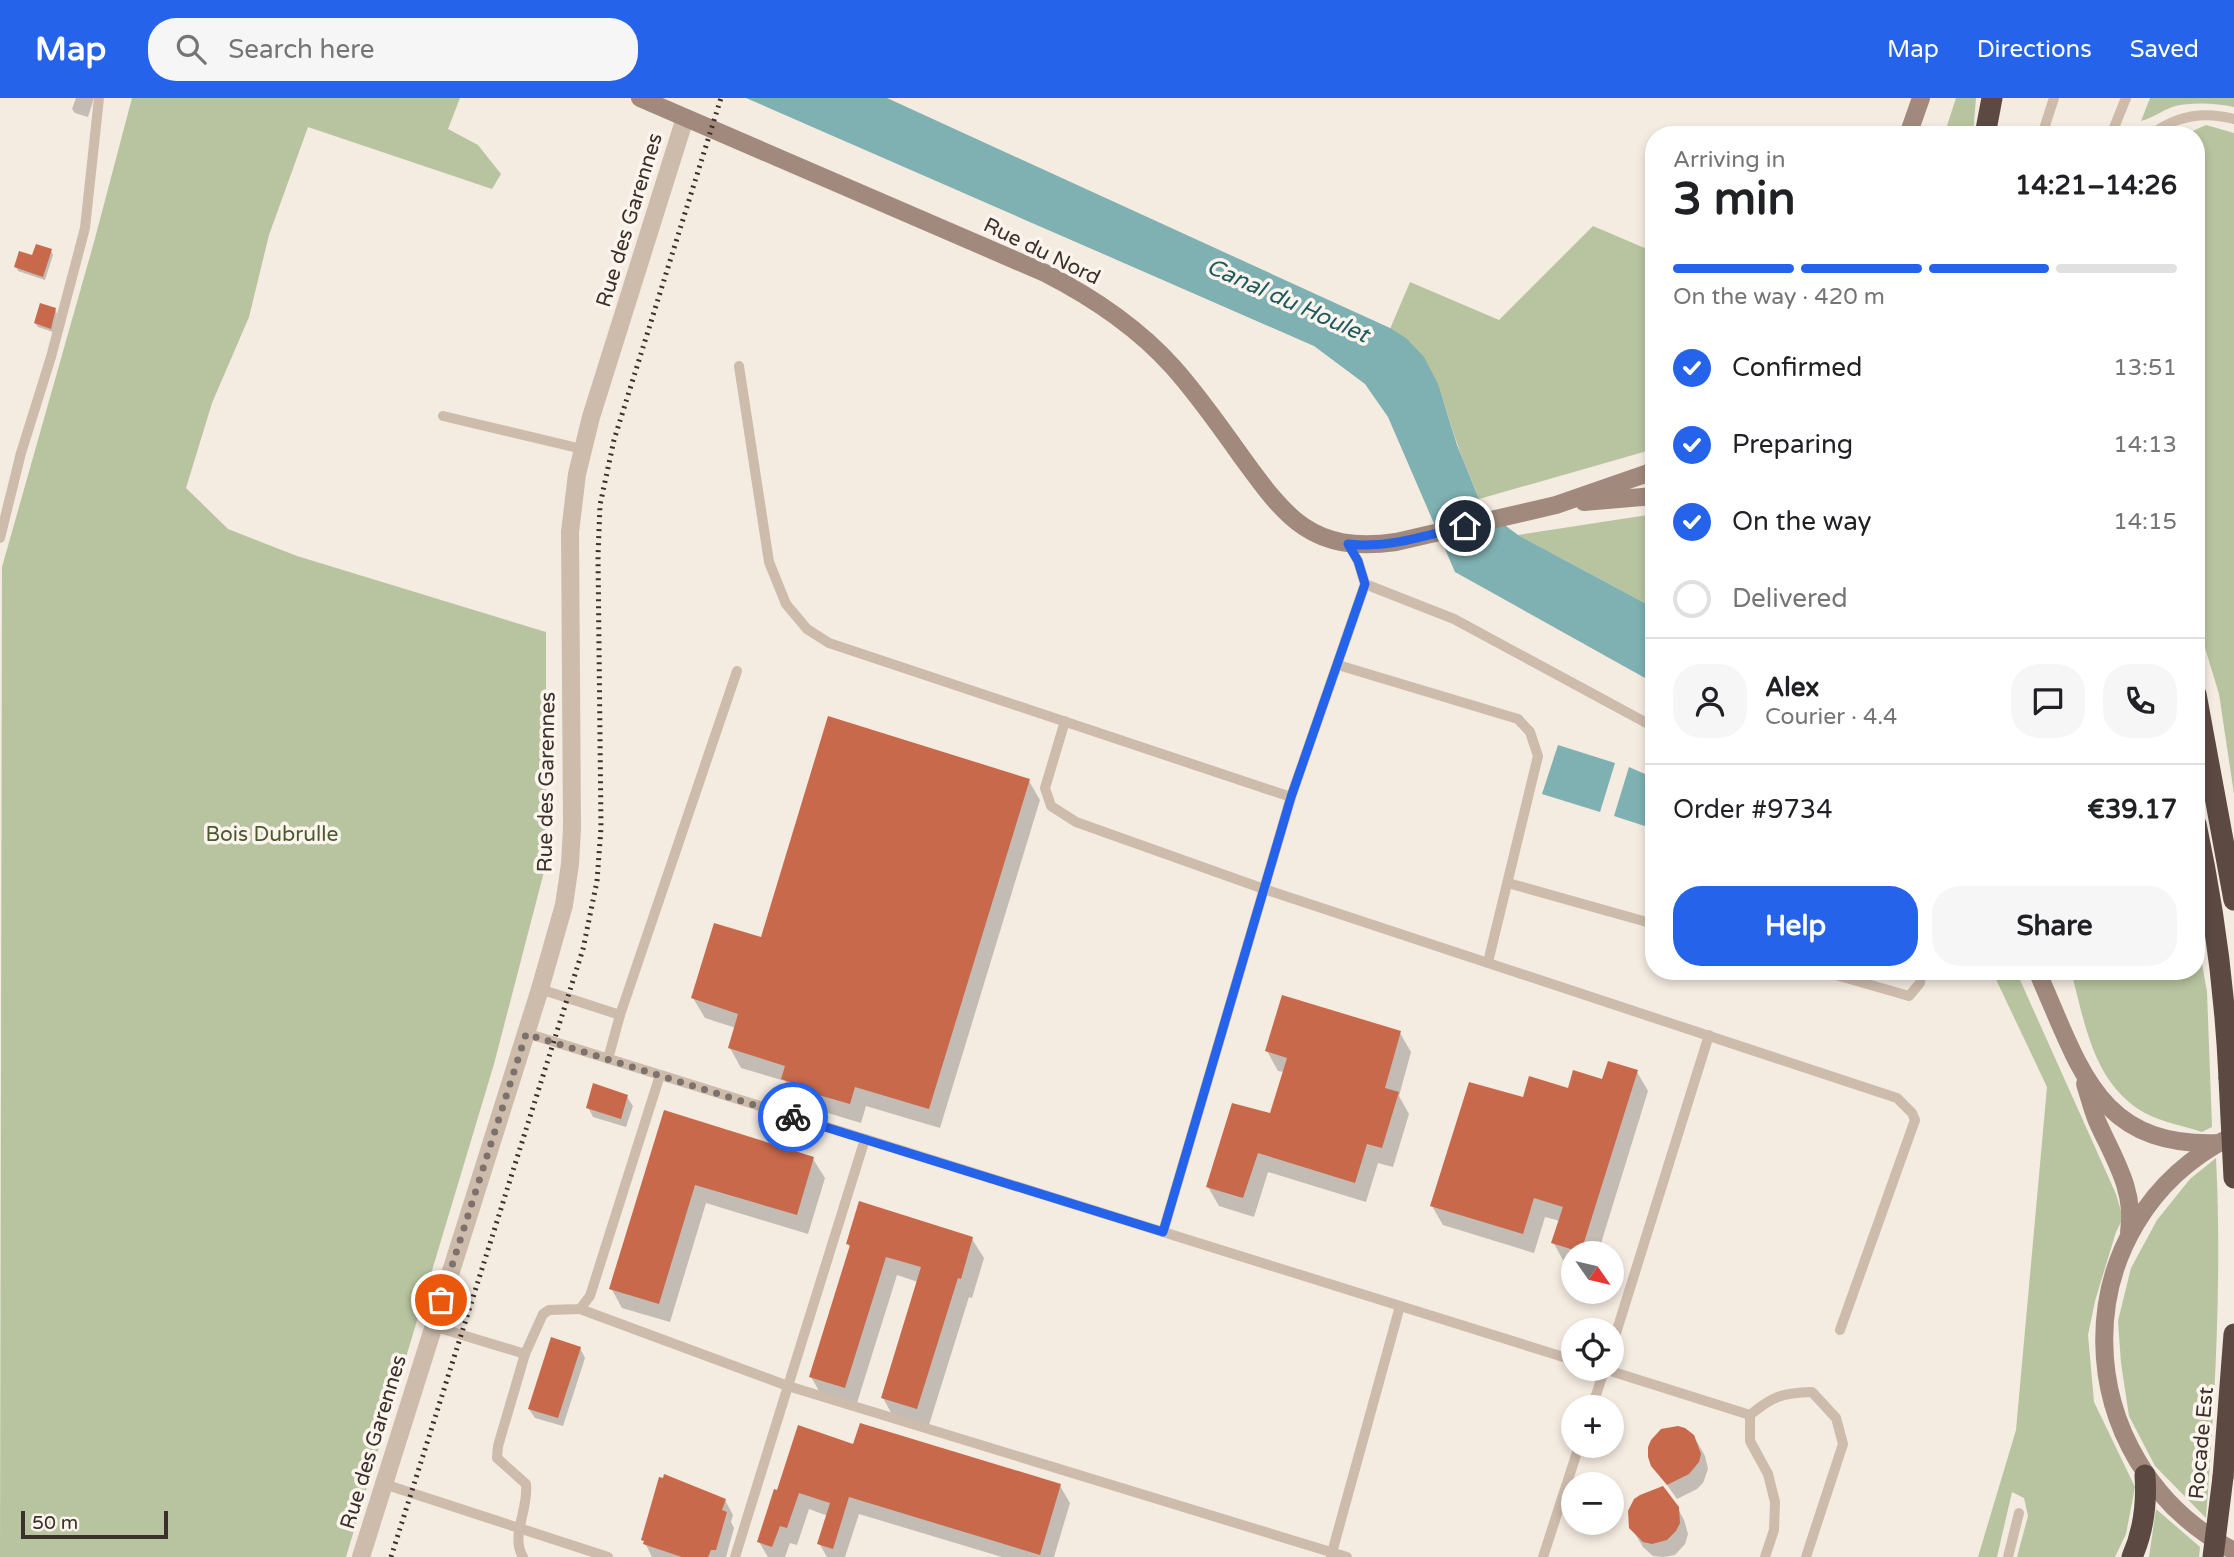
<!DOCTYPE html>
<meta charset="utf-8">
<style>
:root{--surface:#fff;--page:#f6f6f6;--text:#202124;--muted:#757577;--line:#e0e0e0;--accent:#2563eb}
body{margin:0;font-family:"Varela Round",sans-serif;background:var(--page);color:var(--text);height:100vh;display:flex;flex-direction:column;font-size:26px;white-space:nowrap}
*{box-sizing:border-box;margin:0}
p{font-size:23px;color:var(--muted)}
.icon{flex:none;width:38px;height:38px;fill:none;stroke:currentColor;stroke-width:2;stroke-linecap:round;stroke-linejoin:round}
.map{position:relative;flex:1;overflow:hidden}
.details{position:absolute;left:1645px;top:28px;width:560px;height:854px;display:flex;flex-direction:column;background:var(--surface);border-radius:28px;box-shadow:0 4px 10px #0003}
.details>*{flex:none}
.needle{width:46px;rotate:124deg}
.controls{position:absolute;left:1561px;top:1143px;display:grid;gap:14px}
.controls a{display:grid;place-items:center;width:63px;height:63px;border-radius:50%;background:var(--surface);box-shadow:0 4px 10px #0003;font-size:35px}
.scale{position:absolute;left:21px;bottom:18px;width:147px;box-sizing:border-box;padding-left:7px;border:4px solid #3b302b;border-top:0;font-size:19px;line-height:24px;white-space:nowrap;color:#3b302b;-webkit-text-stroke:5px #fbf5ee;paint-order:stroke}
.pin{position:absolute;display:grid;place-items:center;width:60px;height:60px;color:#fff;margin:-30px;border:4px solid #fff;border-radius:50%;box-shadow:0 2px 7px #0007}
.courier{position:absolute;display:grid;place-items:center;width:70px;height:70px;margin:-35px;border:5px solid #2563eb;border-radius:50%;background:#fff;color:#222;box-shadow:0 2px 9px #0007}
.head em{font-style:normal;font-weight:700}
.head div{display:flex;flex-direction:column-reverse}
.head{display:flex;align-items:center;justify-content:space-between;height:119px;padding:0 28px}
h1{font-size:46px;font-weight:700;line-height:52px}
.bar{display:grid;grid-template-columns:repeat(4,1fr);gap:10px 7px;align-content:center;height:84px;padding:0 28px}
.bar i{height:9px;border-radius:5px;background:var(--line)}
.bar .on{background:var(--accent)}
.bar p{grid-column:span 4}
.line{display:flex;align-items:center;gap:18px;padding:0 28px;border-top:2px solid var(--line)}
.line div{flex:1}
.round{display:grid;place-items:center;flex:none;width:74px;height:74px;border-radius:28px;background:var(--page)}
ol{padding:0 28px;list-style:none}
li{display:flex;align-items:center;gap:21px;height:77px}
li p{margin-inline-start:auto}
li .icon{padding:7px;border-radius:50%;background:var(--accent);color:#fff;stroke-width:4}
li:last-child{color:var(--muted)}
li i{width:38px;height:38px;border:4px solid var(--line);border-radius:50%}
.cta{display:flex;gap:14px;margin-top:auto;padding:14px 28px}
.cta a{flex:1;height:80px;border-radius:28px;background:var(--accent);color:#fff;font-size:28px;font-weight:700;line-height:80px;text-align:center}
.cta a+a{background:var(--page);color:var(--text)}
header{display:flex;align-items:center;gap:42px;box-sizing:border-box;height:98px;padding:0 35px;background:var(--accent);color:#fff}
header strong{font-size:33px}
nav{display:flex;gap:38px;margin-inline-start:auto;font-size:24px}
.search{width:490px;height:63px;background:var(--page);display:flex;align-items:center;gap:18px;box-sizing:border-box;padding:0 24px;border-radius:28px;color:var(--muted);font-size:26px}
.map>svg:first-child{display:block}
</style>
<header>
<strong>Map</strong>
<div class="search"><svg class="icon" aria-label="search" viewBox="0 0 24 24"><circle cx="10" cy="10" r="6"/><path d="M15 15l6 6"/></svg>Search here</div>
<nav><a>Map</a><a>Directions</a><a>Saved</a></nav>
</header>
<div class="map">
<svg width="2234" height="1459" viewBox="0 0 2234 1459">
<rect width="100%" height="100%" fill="#f4ebe1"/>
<g fill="#b8c4a0">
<path d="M132,0H460L448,31L478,47L501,76L492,91L308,29L269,137L249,219L212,305L186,390L228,431L297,458L546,534V766L494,966L346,1459H0L2,469L94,144Z"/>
<path d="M1956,0H1976L1973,37H1944Z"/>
<path d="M2150,0H2234V9C2216,5 2190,4 2172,9C2161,13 2153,20 2141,23Z"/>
<path d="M2206,27L2234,35V696L2219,596L2196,520V37H2184Z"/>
<path d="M1593,128L1654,154V351L1479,401C1472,382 1463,364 1457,345C1441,299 1435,257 1390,231L1410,184L1499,222Z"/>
<path d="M1654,416V510L1518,437Z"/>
<path d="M2196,831L2207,894L2212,1029L2202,1034C2184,1028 2162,1024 2145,1015C2093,986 2085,925 2071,873H2196Z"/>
<path d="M1992,873H2016L2116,1096L2123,1120L2116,1134L2095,1203L2088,1237L2094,1304L2135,1389L2126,1436L2115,1459H2017L2028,1418L2024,1400L2012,1394L1997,1459H1978L2016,1332L2047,989Z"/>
<path d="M2216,1060C2222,1180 2215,1301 2206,1420L2155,1368L2129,1318L2121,1265L2118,1223L2131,1170L2157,1122L2190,1081Z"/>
<path d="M2156,1411L2200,1449L2199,1459H2149Z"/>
</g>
<g fill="#7fb0b2">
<path d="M746,0H887L1390,230L1406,240L1424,259L1438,286L1457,347L1483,411L1518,437L1654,510V585L1455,474L1388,319L1365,286L1314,248Z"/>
<path d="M1558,647L1615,665L1600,714L1542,696Z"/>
<path d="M1629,669L1654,680V731L1614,718Z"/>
</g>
<g fill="#0003">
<path d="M76,0H94L88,19L75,15L72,11Z"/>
<path d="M51,153L53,157L45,182L18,173L16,169Z"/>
<path d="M55,211L57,216L53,234L38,229L35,225Z"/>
<path d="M1029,683L1040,702L940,1030L866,1008L861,1025L808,1009L804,1004L795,1000L785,983L741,970L730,950L736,930L705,920L693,900L762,842Z"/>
<path d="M1400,935L1411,954L1399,998L1409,1016L1393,1069L1378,1065L1366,1104L1268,1074L1254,1119L1219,1108L1208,1089L1271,1017L1284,974L1278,973L1267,953Z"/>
<path d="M1637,974L1648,993L1598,1155H1573V1167L1564,1164L1553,1144L1560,1123L1545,1119L1534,1155L1443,1127L1432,1108L1524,1001L1570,992Z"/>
<path d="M627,999L633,1008L626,1029L593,1019L588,1009Z"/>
<path d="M665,1014L813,1061L825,1080L808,1136L706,1105L670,1224L622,1210L611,1190Z"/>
<path d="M972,1141L984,1160L972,1200L969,1199L928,1330L894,1320L883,1300L918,1184L897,1177L856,1308L822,1298L811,1279L850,1150L848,1146Z"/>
<path d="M580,1250L585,1260L563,1328L535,1320L529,1311Z"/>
<path d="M1696,1342L1705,1358L1708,1371L1703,1385L1697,1391L1677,1401L1651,1364Z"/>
<path d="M854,1348L1060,1388L1070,1405L1054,1459H1002L859,1416L845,1459H827L819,1445L828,1418L809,1411L797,1447L790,1445L785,1459H768L759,1444L775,1393Z"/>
<path d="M725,1402L733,1417L731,1424L734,1430L726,1459H652L643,1441Z"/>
<path d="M1675,1406L1684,1422L1688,1436L1685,1446L1675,1457L1664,1459L1653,1458L1643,1449L1634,1434Z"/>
</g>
<g fill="#c8694b">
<path d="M36,146L52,151L43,179L14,169L19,153L32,157Z"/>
<path d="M40,205L56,210L51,231L34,225Z"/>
<path d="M828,618L1030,681L929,1011L855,989L850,1006L794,990L796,986L781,981L785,968L728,950L738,916L691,900L714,825L761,839Z"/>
<path d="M1282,897L1401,933L1385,990L1399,994L1382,1050L1367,1046L1355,1085L1258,1055L1243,1100L1206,1089L1232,1005L1270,1015L1287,960L1265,953Z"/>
<path d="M1608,963L1638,972L1581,1154L1551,1145L1563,1109L1534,1100L1523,1136L1430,1108L1469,984L1523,999L1529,978L1568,990L1573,972L1602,981Z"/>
<path d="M593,985L628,997L621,1021L586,1010Z"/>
<path d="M664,1012L814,1059L797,1117L695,1087L659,1206L609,1191Z"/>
<path d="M859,1103L973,1139L961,1181L958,1180L917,1311L881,1300L921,1169L886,1159L845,1290L809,1279L850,1147L846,1146Z"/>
<path d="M551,1239L581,1249L558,1320L528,1311Z"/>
<path d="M860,1325L1061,1386L1040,1457L849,1399L833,1451L817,1446L830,1405L799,1395L787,1430L780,1428L772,1449L757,1444L774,1391L777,1392L798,1327L853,1346Z"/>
<path d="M1678,1328L1685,1330L1694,1337L1701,1356L1699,1364L1689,1376L1667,1387L1651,1368L1648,1359V1349L1651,1342L1661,1331Z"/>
<path d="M664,1376L726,1401L722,1412L727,1414L716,1452H711L708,1459H682L643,1446L644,1443L641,1442L659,1379L663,1380Z"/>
<path d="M1663,1388L1679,1409L1680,1425L1676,1433L1667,1442L1652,1446L1643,1444L1629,1430L1628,1413L1634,1401L1640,1397Z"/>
</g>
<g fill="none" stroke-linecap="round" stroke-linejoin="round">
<g stroke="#cdbbac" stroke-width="10">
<path d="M2042,37L2054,0"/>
<path d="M2111,37L2126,0"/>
<path d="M2151,37C2176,17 2204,13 2234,21"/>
<path d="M739,268L769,464L786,506L807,531L829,545L1291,699L1365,486L1454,521L1654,629"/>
<path d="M443,318L582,351"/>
<path d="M0,440L21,355L51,259L85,130L99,0"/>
<path d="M1348,445L1358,463L1365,486"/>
<path d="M1338,567L1518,621L1530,634L1538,658L1488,864"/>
<path d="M1065,623L1045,690L1051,708L1076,724L1264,791L1897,1000L1912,1015L1915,1022L1840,1232"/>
<path d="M1508,785L1654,826"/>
<path d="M1822,873L1909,898L1920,885L1922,873"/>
<path d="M540,891L620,917L608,961"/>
<path d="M620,917L737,573"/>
<path d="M526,935L1573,1262"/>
<path d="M865,1041L788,1288L1347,1459"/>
<path d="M1163,1134L1291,699"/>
<path d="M580,1211L788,1288L735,1459"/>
<path d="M433,1228L525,1256"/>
<path d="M1612,1248L1709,937"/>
<path d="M1601,1270L1750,1317C1773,1298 1782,1295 1812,1294L1836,1320L1843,1346L1806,1459"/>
<path d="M1592,1309L1605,1270"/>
<path d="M1750,1317V1343L1768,1376L1775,1404L1774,1432L1765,1459"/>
<path d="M384,1386L608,1459"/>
<path d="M1331,1458L1400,1208"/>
<path d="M523,1459C510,1437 529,1412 526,1386L497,1360L498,1348L525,1256L543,1216L549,1212L580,1211L590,1198L660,977"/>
<path d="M1543,1459L1579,1348"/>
<path d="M2008,1459L2019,1415"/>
</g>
<path stroke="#cdbbac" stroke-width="18" d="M361,1459L540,891L564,807L570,766L572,730L570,434L577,376L591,319L685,20"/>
<g stroke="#a18a7d" stroke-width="18">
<path d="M640,0L1045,175C1092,199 1138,230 1173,269C1198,297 1219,327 1241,358C1286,420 1312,456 1396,444L1556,407L1654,373"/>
<path d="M1908,37L1921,0"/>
<path d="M1584,404L1654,398"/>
<path d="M2037,873C2080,968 2096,1051 2221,1045"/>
<path d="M2085,986C2089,998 2092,1011 2097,1023C2113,1059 2136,1093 2129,1134"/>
<path d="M2234,1037C2058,1123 2064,1364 2234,1453"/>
</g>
<g stroke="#5c4a42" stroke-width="21">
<path d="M1985,37L1992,0"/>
<path d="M2196,596L2234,802"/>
<path d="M2196,726C2214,810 2225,894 2229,980"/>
<path d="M2223,1379L2234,1236"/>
<path d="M2132,1459C2144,1432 2147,1406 2145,1377"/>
</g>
<path stroke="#3b302b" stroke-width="5" stroke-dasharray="2 5" stroke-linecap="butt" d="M391,1459L583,851L597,783L601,730L598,458L600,407L614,342L721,0"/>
<g stroke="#5c4a42" stroke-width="21">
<path d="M2229,980L2234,1080"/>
<path d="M2213,1459L2223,1379"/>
</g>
</g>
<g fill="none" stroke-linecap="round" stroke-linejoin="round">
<path stroke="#7c716b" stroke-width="7" stroke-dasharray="0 12.6" d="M441,1202L526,936L793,1019"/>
<path stroke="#2563eb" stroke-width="9" d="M793,1019L1163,1134L1291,699L1365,486L1358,463L1348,446C1387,451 1427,437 1465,428"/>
</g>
<g text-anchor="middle" stroke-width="7" stroke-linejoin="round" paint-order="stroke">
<g font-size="21" fill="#3b302b" stroke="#fbf5ee">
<text transform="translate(629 122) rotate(-73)" y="7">Rue des Garennes</text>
<text transform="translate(1042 153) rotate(26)" y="7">Rue du Nord</text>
<text transform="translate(546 684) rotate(-89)" y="7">Rue des Garennes</text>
<text transform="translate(373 1344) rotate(-73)" y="7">Rue des Garennes</text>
<text transform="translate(2201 1345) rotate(-85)" y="7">Rocade Est</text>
</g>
<g font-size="21" fill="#4a5a2e" stroke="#fbf5ee">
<text x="272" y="743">Bois Dubrulle</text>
</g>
<g font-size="23" font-style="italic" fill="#1f5a5e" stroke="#fbf5ee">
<text transform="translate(1288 202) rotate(24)" y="8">Canal du Houlet</text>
</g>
</g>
</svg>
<div class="controls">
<a><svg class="needle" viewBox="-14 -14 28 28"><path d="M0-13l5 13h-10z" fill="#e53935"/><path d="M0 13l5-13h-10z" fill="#757577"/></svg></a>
<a><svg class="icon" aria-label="locate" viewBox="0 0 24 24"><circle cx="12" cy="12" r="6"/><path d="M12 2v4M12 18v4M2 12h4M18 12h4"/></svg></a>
<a>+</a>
<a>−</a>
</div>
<div class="scale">50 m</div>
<div class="pin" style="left:441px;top:1202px;background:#ea580c"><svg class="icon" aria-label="bag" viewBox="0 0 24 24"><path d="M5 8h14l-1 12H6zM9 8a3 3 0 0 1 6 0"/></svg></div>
<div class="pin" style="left:1465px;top:428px;background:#1f2937"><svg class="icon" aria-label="home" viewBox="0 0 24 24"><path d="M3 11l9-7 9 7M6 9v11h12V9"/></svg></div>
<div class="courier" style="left:793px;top:1019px"><svg class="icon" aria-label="bike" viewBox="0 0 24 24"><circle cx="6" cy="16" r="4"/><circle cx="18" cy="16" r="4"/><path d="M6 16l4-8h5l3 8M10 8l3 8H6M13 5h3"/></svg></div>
<section class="details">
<div class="head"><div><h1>3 min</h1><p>Arriving in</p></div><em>14:21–14:26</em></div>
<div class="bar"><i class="on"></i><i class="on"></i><i class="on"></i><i></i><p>On the way · 420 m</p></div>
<ol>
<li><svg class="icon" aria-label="check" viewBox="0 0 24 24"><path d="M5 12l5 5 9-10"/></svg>Confirmed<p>13:51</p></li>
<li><svg class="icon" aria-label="check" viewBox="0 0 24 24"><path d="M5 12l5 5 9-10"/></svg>Preparing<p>14:13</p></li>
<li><svg class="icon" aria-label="check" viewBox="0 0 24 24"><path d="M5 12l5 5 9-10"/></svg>On the way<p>14:15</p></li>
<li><i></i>Delivered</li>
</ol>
<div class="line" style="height:126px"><a class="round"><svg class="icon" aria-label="person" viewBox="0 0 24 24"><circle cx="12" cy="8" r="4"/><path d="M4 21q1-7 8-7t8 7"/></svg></a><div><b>Alex</b><p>Courier · 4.4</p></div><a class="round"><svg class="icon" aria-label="chat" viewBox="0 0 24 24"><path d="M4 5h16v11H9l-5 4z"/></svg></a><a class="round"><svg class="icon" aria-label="phone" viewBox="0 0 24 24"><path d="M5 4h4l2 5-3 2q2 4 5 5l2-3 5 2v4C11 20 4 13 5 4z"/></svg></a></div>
<div class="line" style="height:91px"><div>Order #9734</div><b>€39.17</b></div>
<div class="cta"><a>Help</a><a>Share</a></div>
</section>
</div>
